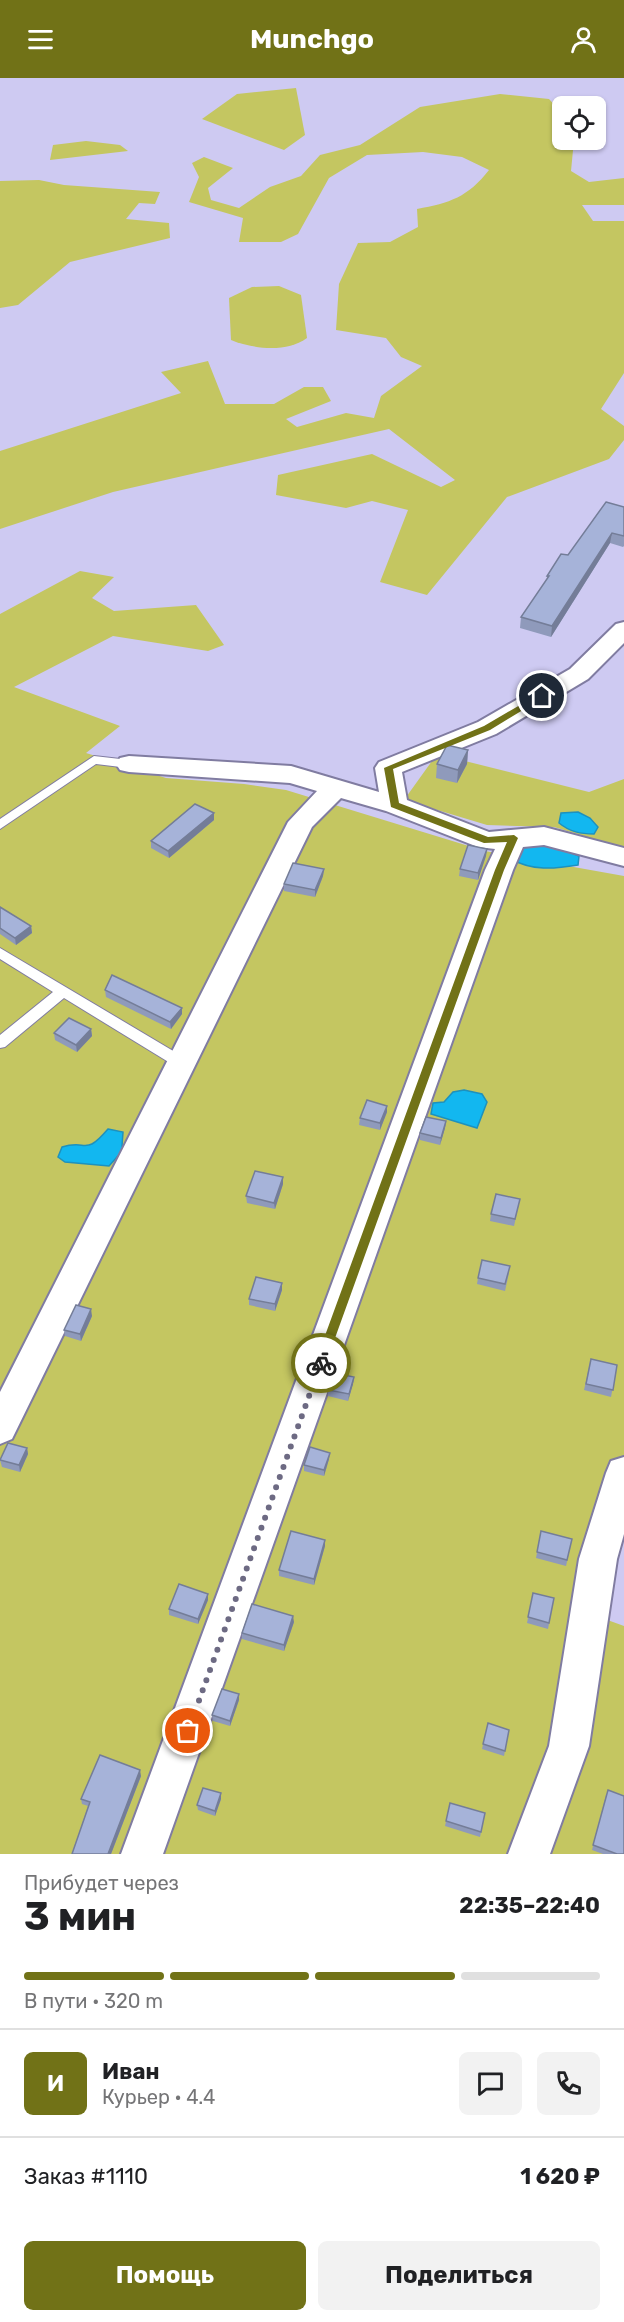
<!DOCTYPE html>
<html lang="ru">
<meta charset="utf-8">
<style>
:root{--surface:#fff;--page:#f2f2f2;--text:#202124;--muted:#757577;--line:#e0e0e0;--accent:#717217}
body{margin:0;font-family:Rubik,sans-serif;background:var(--page);color:var(--text);height:100vh;display:flex;flex-direction:column;font-size:22px;white-space:nowrap}
*{box-sizing:border-box;margin:0}
p{font-size:20px;color:var(--muted)}
.icon{flex:none;width:33px;height:33px;fill:none;stroke:currentColor;stroke-width:2;stroke-linecap:round;stroke-linejoin:round}
.map{position:relative;height:1776px;overflow:hidden}
.panel{display:flex;flex-direction:column;background:var(--surface);flex:1}
.panel>*{flex:none}
.buttons{position:absolute;left:552px;top:18px;display:grid;gap:12px}
.buttons a{display:grid;place-items:center;width:54px;height:54px;border-radius:9px;background:var(--surface);box-shadow:0 2px 4px #0004;font-size:30px}
.pin{position:absolute;display:grid;place-items:center;width:51px;height:51px;color:#fff;margin:-26px;border:3px solid #fff;border-radius:50%;box-shadow:0 2px 6px #0007}
.courier{position:absolute;display:grid;place-items:center;width:60px;height:60px;margin:-30px;border:4px solid #717217;border-radius:50%;background:#fff;color:#222;box-shadow:0 2px 8px #0007}
.summary em{font-style:normal;font-weight:700}
.summary div{display:flex;flex-direction:column-reverse}
.summary{display:flex;align-items:center;justify-content:space-between;height:102px;padding:0 24px}
h1{font-size:39px;font-weight:700;line-height:45px}
.bar{display:grid;grid-template-columns:repeat(4,1fr);gap:9px 6px;align-content:center;height:72px;padding:0 24px}
.bar i{height:8px;border-radius:4px;background:var(--line)}
.bar .current{background:var(--accent)}
.bar p{grid-column:span 4}
.line{display:flex;align-items:center;gap:15px;padding:0 24px;border-top:2px solid var(--line)}
.line div{flex:1}
.round{display:grid;place-items:center;flex:none;width:63px;height:63px;border-radius:9px;background:var(--page)}
.button{display:flex;gap:12px;margin-top:auto;padding:12px 24px}
.button a{flex:1;height:69px;border-radius:9px;background:var(--accent);color:#fff;font-size:24px;font-weight:700;line-height:69px;text-align:center}
.button a+a{background:var(--page);color:var(--text)}
header{display:flex;justify-content:space-between;align-items:center;height:78px;padding:0 24px;background:var(--accent);color:#fff;font-size:27px;font-weight:700}
.map>svg:first-child{display:block}
</style>
<header><svg class="icon" aria-label="menu" viewBox="0 0 24 24"><path d="M4 6h16M4 12h16M4 18h16"/></svg>Munchgo<svg class="icon" aria-label="person" viewBox="0 0 24 24"><circle cx="12" cy="8" r="4"/><path d="M4 21q1-7 8-7t8 7"/></svg></header>
<div class="map">
<svg width="624" height="1776" viewBox="0 0 624 1776">
<rect width="100%" height="100%" fill="#cecaf2"/>
<g fill="#c4c661">
<path d="M296,10L305,57L284,72L202,41L237,16Z"/>
<path d="M500,16L549,21L562,35V62H574L571,93L589,104L624,100V127H582L593,143H624V295L601,331L624,348V362L609,381L507,419L427,517L380,504L408,432L372,423L346,430L276,417L278,397L372,376L441,409L455,402L389,351L113,414L0,451V373L181,315L161,294L208,283L225,326H274L304,309H323L331,323L286,341L297,349L346,335L374,340L381,318L422,288L401,279L386,260L336,252L339,206L358,165L390,164L418,149L417,131C450,125 468,119 489,92L462,79L423,74L367,77L329,100L298,156L281,164H239L243,140L189,124L199,99L192,85L204,79L233,90L208,110L211,122L239,130L270,109L301,98L320,77L360,67L420,29Z"/>
<path d="M86,63L120,67L128,73L50,82L53,67Z"/>
<path d="M39,102L64,107L160,114L155,126L139,125L126,141L169,145L170,160L70,184L18,227L0,230V103Z"/>
<path d="M279,208L301,217L307,260C287,275 253,271 231,262L229,220L252,209Z"/>
<path d="M80,493L114,499L92,520L114,533L196,527L224,567L208,573L113,558L14,609L120,648L86,675L166,700L244,706L286,712L485,773L624,798V1418L602,1540L624,1548V1776H0V536Z"/>
<path d="M437,676L589,714L624,701V770L554,749L487,747L404,722Z"/>
</g>
<g fill="#12b7f0" stroke="#1e91bd" stroke-width="1.5">
<path d="M578,734L590,740L598,749L594,756C581,756 570,754 559,745L561,735Z"/>
<path d="M539,767L562,771L579,778L578,787C554,791 532,793 511,781L518,768Z"/>
<path d="M464,1012L482,1016L487,1024L477,1050L431,1036L433,1025L444,1024L453,1014Z"/>
<path d="M108,1051L123,1054L122,1068L126,1070L124,1076L118,1078L109,1088L65,1084L58,1079L62,1069C88,1061 84,1079 108,1051Z"/>
</g>
<g fill="none" stroke-linecap="round" stroke-linejoin="round">
<defs>
<g id="lane">
<path d="M94,678L129,682L135,686L129,690L96,686L0,751V741Z"/>
<path d="M0,870L185,980L187,984L185,988H175L64,920L5,969L0,970V957L53,914L0,881Z"/>
</g>
<g id="street">
<path d="M624,544V565L588,601L496,656L402,694L407,722L489,754L544,749L624,770V788L544,767L523,769L513,792L163,1776H121L485,792L495,771L478,769L386,733L341,720L312,749L12,1361L0,1366V1314L288,744L317,713L290,705L129,694L120,692L116,686L120,680L129,678L291,688L379,714L375,690L379,684L478,644L570,591L616,546Z"/>
<path d="M624,1379V1456L617,1481L589,1668L550,1776H508L549,1668L579,1481L606,1395L611,1383Z"/>
</g>
</defs>
<use href="#lane" stroke="#807ca1" stroke-width="2"/>
<use href="#street" stroke="#807ca1" stroke-width="4"/>
<use href="#lane" fill="#fff" fill-rule="evenodd"/>
<use href="#street" fill="#fff" fill-rule="evenodd"/>
</g>
<g fill="#8f9abb">
<path d="M624,429V468L623,469L610,465L551,559L520,550L521,539L547,502V498L568,477Z"/>
<path d="M468,672L467,686L457,705L436,700L437,686Z"/>
<path d="M214,735V742L169,780L151,770V763Z"/>
<path d="M486,778L478,802L459,798L460,791Z"/>
<path d="M324,791L323,798L315,819L284,813V806Z"/>
<path d="M0,829L31,848L32,855L16,867L0,856Z"/>
<path d="M105,912L182,936L171,951L106,919Z"/>
<path d="M91,951L92,958L77,974L55,962L54,955Z"/>
<path d="M387,1028V1034L380,1052L359,1047L360,1040Z"/>
<path d="M446,1043L445,1050L440,1067L420,1062V1055Z"/>
<path d="M283,1099V1106L275,1131L247,1125L246,1118Z"/>
<path d="M520,1121L514,1148L490,1143L491,1136Z"/>
<path d="M509,1195L505,1213L477,1206L478,1200Z"/>
<path d="M282,1212L275,1233L249,1227V1221Z"/>
<path d="M92,1238L81,1263L65,1258L64,1252Z"/>
<path d="M591,1281L617,1287L611,1319L584,1312Z"/>
<path d="M354,1299L353,1306L348,1323L328,1318V1312Z"/>
<path d="M27,1370L28,1376L20,1394L2,1389L0,1382Z"/>
<path d="M329,1381L324,1398L304,1393V1387Z"/>
<path d="M541,1453L572,1461L566,1488L536,1480Z"/>
<path d="M325,1468L314,1507L279,1498V1492Z"/>
<path d="M533,1515L554,1520L548,1551L527,1545Z"/>
<path d="M208,1516V1522L198,1546L169,1537V1531Z"/>
<path d="M294,1544L284,1573L242,1561V1555Z"/>
<path d="M239,1622L230,1648L213,1643L212,1637Z"/>
<path d="M488,1645L509,1652L504,1678L482,1671Z"/>
<path d="M141,1698L111,1776H72L88,1728L82,1726L81,1721Z"/>
<path d="M221,1715V1721L215,1738L198,1732L197,1727Z"/>
<path d="M606,1717L624,1776H603L592,1772Z"/>
<path d="M450,1725L485,1735L480,1759L445,1748Z"/>
</g>
<g fill="#747d98">
<path d="M612,455L610,465L551,559L552,548Z"/>
<path d="M468,672L467,686L457,705L458,692Z"/>
<path d="M214,735V742L169,780L168,773Z"/>
<path d="M487,771L486,778L478,802V795Z"/>
<path d="M324,791L323,798L315,819V812Z"/>
<path d="M31,848L32,855L16,867L15,860Z"/>
<path d="M182,930V936L171,951L170,944Z"/>
<path d="M91,951L92,958L77,974L76,967Z"/>
<path d="M387,1028V1034L380,1052V1045Z"/>
<path d="M446,1043L445,1050L440,1067L441,1060Z"/>
<path d="M283,1099V1106L275,1131L274,1125Z"/>
<path d="M282,1205V1212L275,1233V1226Z"/>
<path d="M91,1231L92,1238L81,1263L80,1256Z"/>
<path d="M354,1299L353,1306L348,1323L349,1316Z"/>
<path d="M27,1370L28,1376L20,1394L19,1387Z"/>
<path d="M330,1375L329,1381L324,1398V1392Z"/>
<path d="M325,1462V1468L314,1507V1501Z"/>
<path d="M208,1516V1522L198,1546V1541Z"/>
<path d="M293,1538L294,1544L284,1573V1567Z"/>
<path d="M239,1616V1622L230,1648V1643Z"/>
<path d="M140,1692L141,1698L111,1776H108Z"/>
<path d="M221,1715V1721L215,1738V1733Z"/>
</g>
<g fill="#a6b3d9" stroke="#747d98" stroke-width="1.5">
<path d="M606,424L624,429V458L612,455L552,548L521,539L549,498H547L561,476L568,477Z"/>
<path d="M447,667L468,672L458,692L437,686Z"/>
<path d="M195,726L214,735L168,773L151,763Z"/>
<path d="M468,767L487,771L478,795L460,791Z"/>
<path d="M293,785L324,791L315,812L284,806Z"/>
<path d="M0,829L31,848L15,860L0,850Z"/>
<path d="M112,897L182,930L170,944L105,912Z"/>
<path d="M69,940L91,951L76,967L54,955Z"/>
<path d="M367,1022L387,1028L380,1045L360,1040Z"/>
<path d="M426,1039L446,1043L441,1060L420,1055Z"/>
<path d="M255,1093L283,1099L274,1125L246,1118Z"/>
<path d="M496,1116L520,1121L515,1141L491,1136Z"/>
<path d="M482,1182L510,1188L505,1206L478,1200Z"/>
<path d="M256,1199L282,1205L275,1226L249,1221Z"/>
<path d="M76,1227L91,1231L80,1256L64,1252Z"/>
<path d="M591,1281L617,1287L613,1312L586,1306Z"/>
<path d="M334,1295L354,1299L349,1316L328,1312Z"/>
<path d="M8,1365L27,1370L19,1387L0,1382Z"/>
<path d="M310,1369L330,1375L324,1392L304,1387Z"/>
<path d="M291,1453L325,1462L314,1501L279,1492Z"/>
<path d="M541,1453L572,1461L567,1482L537,1474Z"/>
<path d="M179,1506L208,1516L198,1541L169,1531Z"/>
<path d="M533,1515L554,1520L549,1545L528,1539Z"/>
<path d="M252,1526L293,1538L284,1567L242,1555Z"/>
<path d="M222,1611L239,1616L230,1643L212,1637Z"/>
<path d="M488,1645L509,1652L505,1673L483,1666Z"/>
<path d="M100,1677L140,1692L108,1776H72L90,1724L81,1721Z"/>
<path d="M203,1710L221,1715L215,1733L197,1727Z"/>
<path d="M608,1712L624,1718V1776H617L593,1767Z"/>
<path d="M450,1725L485,1735L481,1754L446,1743Z"/>
</g>
<path fill="#717217" d="M539,616L546,618L490,652L393,691L399,725L488,759L514,757L518,760L504,792L326,1285L321,1291L315,1285L495,792L507,764L484,765L391,729L384,690L484,648Z"/>
<g fill="none" stroke-linecap="round" stroke-linejoin="round">
<path stroke="#6d6a83" stroke-width="6" stroke-dasharray="0 10.8" d="M188,1653L321,1285"/>
</g>
</svg>
<div class="buttons">
<a><svg class="icon" aria-label="locate" viewBox="0 0 24 24"><circle cx="12" cy="12" r="6"/><path d="M12 2v4M12 18v4M2 12h4M18 12h4"/></svg></a>
</div>
<div class="pin" style="left:188px;top:1653px;background:#ea580c"><svg class="icon" aria-label="bag" viewBox="0 0 24 24"><path d="M5 8h14l-1 12H6zM9 8a3 3 0 0 1 6 0"/></svg></div>
<div class="pin" style="left:542px;top:618px;background:#1f2937"><svg class="icon" aria-label="home" viewBox="0 0 24 24"><path d="M3 11l9-7 9 7M6 9v11h12V9"/></svg></div>
<div class="courier" style="left:321px;top:1285px"><svg class="icon" aria-label="bike" viewBox="0 0 24 24"><circle cx="6" cy="16" r="4"/><circle cx="18" cy="16" r="4"/><path d="M6 16l4-8h5l3 8M10 8l3 8H6M13 5h3"/></svg></div>
</div>
<section class="panel">
<div class="summary"><div><h1>3 мин</h1><p>Прибудет через</p></div><em>22:35–22:40</em></div>
<div class="bar"><i class="current"></i><i class="current"></i><i class="current"></i><i></i><p>В пути · 320 m</p></div>
<div class="line" style="height:108px"><b class="round" style="background:var(--accent);color:#fff">И</b><div><b>Иван</b><p>Курьер · 4.4</p></div><a class="round"><svg class="icon" aria-label="chat" viewBox="0 0 24 24"><path d="M4 5h16v11H9l-5 4z"/></svg></a><a class="round"><svg class="icon" aria-label="phone" viewBox="0 0 24 24"><path d="M5 4h4l2 5-3 2q2 4 5 5l2-3 5 2v4C11 20 4 13 5 4z"/></svg></a></div>
<div class="line" style="height:78px"><div>Заказ #1110</div><b>1 620 ₽</b></div>
<div class="button"><a>Помощь</a><a>Поделиться</a></div>
</section>
